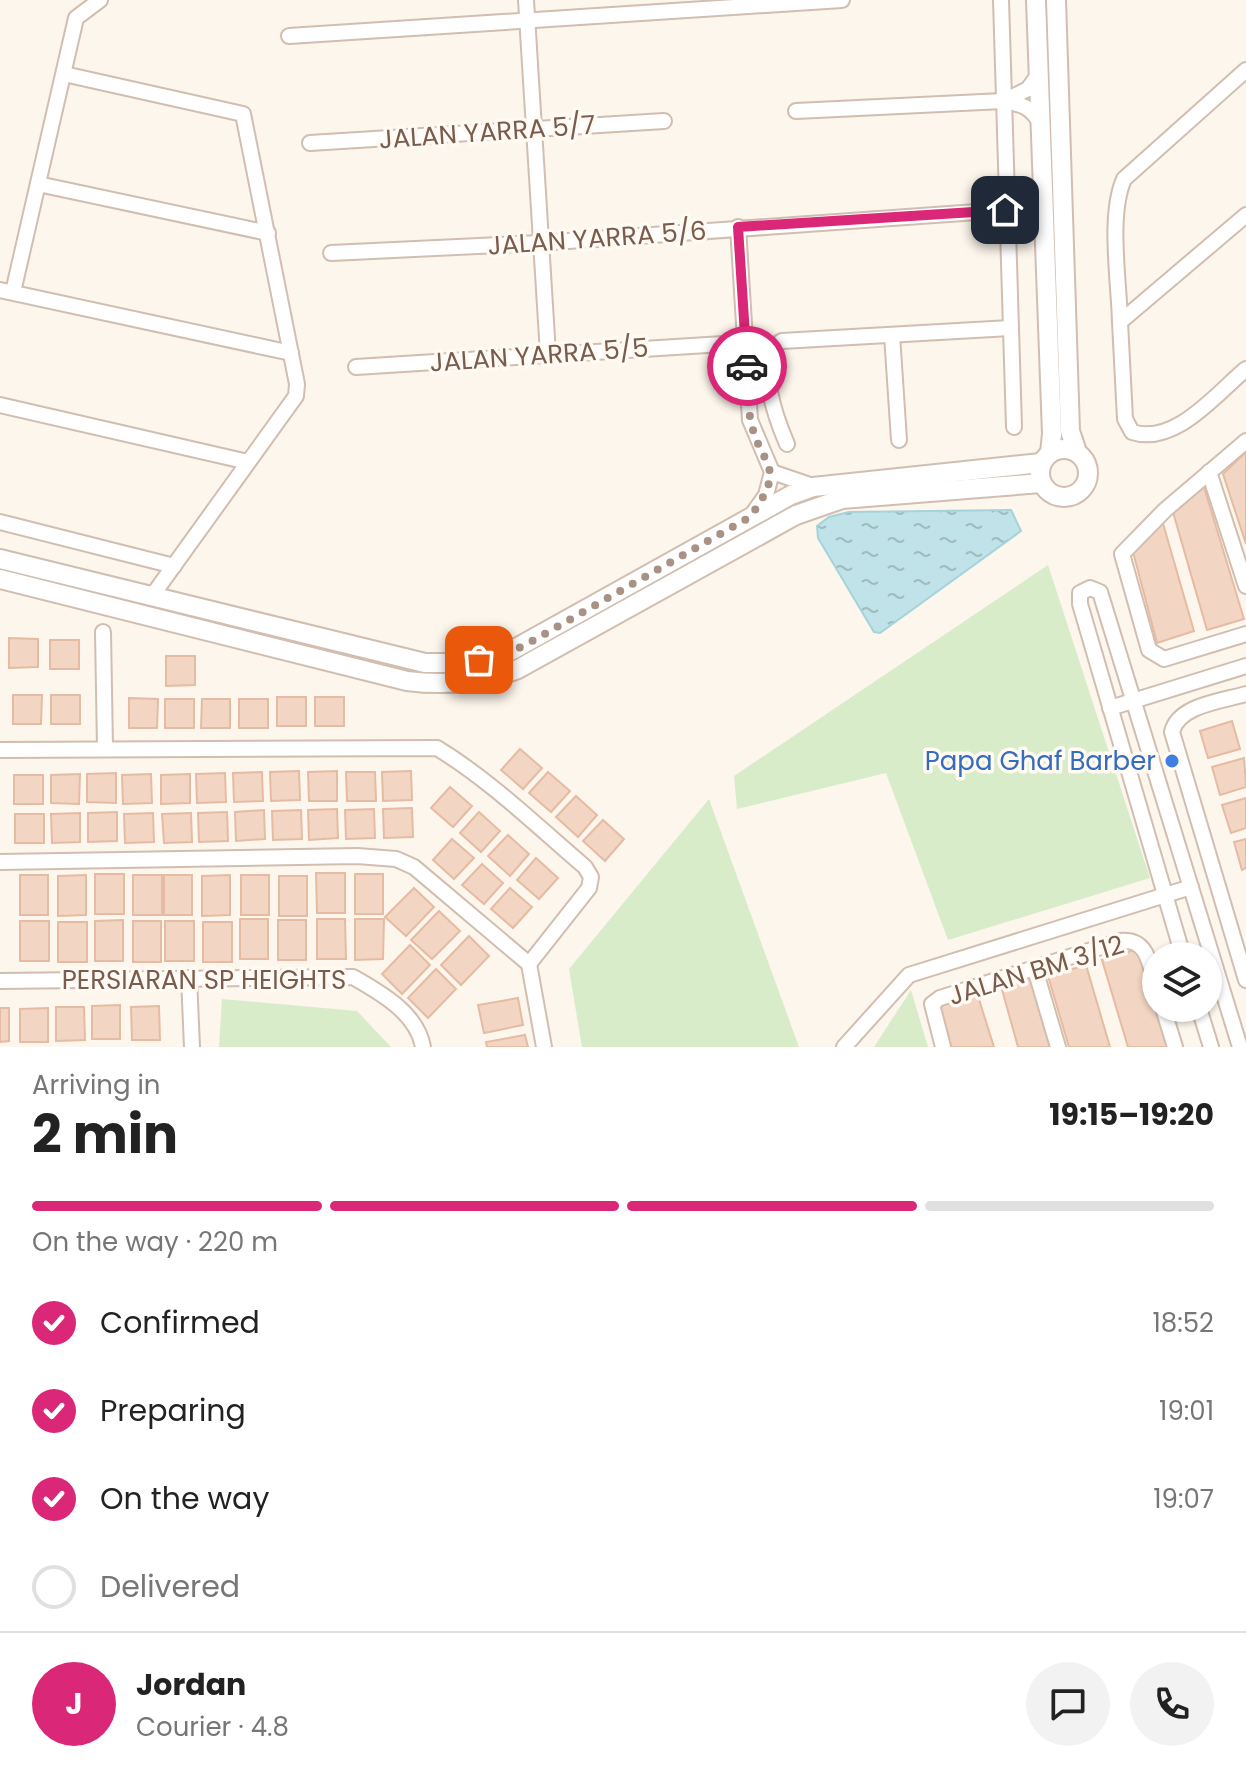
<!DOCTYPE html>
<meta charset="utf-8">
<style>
:root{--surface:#fff;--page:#f2f2f2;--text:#222;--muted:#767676;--line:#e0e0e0;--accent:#db2777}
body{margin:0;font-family:Poppins,sans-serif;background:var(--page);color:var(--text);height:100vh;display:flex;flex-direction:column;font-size:30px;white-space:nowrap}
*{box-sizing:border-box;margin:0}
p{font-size:26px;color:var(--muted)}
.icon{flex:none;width:44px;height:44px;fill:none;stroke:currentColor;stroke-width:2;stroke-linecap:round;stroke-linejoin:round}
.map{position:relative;height:1047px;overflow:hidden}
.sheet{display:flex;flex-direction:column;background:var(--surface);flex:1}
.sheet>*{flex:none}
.controls{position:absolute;left:1142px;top:942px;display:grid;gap:16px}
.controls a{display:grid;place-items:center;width:80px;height:80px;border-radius:50%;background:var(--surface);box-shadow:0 2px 6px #0004;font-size:40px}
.pin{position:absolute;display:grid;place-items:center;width:68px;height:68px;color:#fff;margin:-34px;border-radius:16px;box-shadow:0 4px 12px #0006}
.courier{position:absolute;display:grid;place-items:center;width:80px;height:80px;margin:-40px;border:6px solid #db2777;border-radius:50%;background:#fff;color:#222;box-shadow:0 2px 10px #0007}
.headline em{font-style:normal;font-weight:700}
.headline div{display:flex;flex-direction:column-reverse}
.headline{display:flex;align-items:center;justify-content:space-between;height:136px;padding:0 32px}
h1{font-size:52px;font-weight:700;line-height:60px}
.bar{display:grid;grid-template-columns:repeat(4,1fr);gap:12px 8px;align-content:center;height:96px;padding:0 32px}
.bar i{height:10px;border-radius:6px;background:var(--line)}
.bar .active{background:var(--accent)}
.bar p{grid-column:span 4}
.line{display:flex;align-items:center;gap:20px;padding:0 32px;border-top:2px solid var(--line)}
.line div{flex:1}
.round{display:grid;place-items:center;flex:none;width:84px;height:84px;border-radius:42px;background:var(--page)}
ol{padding:0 32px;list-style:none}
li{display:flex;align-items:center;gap:24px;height:88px}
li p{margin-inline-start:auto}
li .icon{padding:8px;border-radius:50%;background:var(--accent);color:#fff;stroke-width:4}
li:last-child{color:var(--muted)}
li i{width:44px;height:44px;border:4px solid var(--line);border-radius:50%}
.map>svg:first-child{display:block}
</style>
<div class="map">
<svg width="1246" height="1047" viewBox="0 0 1246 1047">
<defs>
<pattern id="water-ripples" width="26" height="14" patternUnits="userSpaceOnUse" patternTransform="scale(2)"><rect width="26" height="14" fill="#bfe3e8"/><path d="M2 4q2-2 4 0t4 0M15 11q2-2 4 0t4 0" fill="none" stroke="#a0bbbe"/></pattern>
</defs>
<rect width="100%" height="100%" fill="#fdf6ec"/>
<g fill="#d8ecc9">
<path d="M1048,565L1150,878L948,940L886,773L737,809L734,776Z"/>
<path d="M709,799L799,1047H582L569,969Z"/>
<path d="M911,990L928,1047H874Z"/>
<path d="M222,999L357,1011L391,1047H219Z"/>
</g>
<path fill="url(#water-ripples)" stroke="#a5d3da" stroke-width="2" d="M1011,510L1021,531L880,633L874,632L818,538L817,526L829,517L849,512Z"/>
<g fill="#f3d5c3" stroke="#e6bba3" stroke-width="2">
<path d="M1246,452V544L1223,474Z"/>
<path d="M1204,487L1244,619L1207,630L1173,512Z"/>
<path d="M1162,520L1194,631L1157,643L1132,548Z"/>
<path d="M9,638L38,639V667L9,668Z"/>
<rect x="50" y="640" width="29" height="29"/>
<path d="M166,656H195V685L166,686Z"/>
<path d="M13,695H42L41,724H13Z"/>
<rect x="51" y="695" width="29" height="29"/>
<rect x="277" y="697" width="29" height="29"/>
<rect x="315" y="697" width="29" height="29"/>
<path d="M129,698L158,699L157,728H129Z"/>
<rect x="165" y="699" width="29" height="29"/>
<path d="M202,699H230V728H201Z"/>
<rect x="239" y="699" width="29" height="29"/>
<path d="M1232,721L1240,749L1208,758L1200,731Z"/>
<path d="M520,749L542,768L523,789L501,770Z"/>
<path d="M1244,758L1246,787L1220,795L1212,767Z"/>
<path d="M299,771L300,800L271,801L270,772Z"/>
<path d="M337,771V801H309L308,772Z"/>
<path d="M411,771L412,800L383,801L382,772Z"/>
<path d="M262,772L263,801L234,802L233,773Z"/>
<path d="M346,772H375L376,801H347Z"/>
<path d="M548,772L570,791L551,812L529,793Z"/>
<path d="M116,773V803L87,802V774Z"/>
<path d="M225,773L226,802L197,803L196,774Z"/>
<path d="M80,774L79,804L51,803V775Z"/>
<path d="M151,774L152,803L123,804L122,775Z"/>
<path d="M190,774V803L161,804V775Z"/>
<rect x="14" y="775" width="29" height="29"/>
<path d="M450,787L472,806L453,827L431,808Z"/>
<path d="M576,796L597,815L578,837L556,817Z"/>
<path d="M1246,798V828L1231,833L1222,805Z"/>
<path d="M412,808L413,837L384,838L383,809Z"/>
<path d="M337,809L338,838L309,840L308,810Z"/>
<path d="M374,809L375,838L346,839L345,810Z"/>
<path d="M264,810L265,839L236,841L235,812Z"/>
<path d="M301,810L302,839L273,840L272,811Z"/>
<path d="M117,812V841L88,842V813Z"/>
<path d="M227,812L228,841L199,842L198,813Z"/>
<path d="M479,812L500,831L481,852L460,833Z"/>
<path d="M80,813V842L52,843L51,814Z"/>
<path d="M153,813L154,842L125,843L124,814Z"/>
<path d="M191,813L192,842L164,843L162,814Z"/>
<rect x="15" y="814" width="29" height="29"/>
<path d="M603,820L624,839L605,861L583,841Z"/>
<path d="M508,835L529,854L510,876L488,856Z"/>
<path d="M452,839L474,858L454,879L433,860Z"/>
<path d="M1246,839V868L1242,870L1234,842Z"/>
<path d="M536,858L558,878L539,899L517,880Z"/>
<path d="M482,864L503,883L484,904L462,885Z"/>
<path d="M316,873H345V913H317Z"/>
<rect x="95" y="874" width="29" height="40"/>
<rect x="355" y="874" width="28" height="40"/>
<rect x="20" y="875" width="28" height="40"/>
<path d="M86,875V915L58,916V876Z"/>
<rect x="133" y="875" width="29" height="40"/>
<rect x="164" y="875" width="28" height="40"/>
<path d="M230,875V915L202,916V876Z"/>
<rect x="241" y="875" width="28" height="40"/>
<rect x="279" y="876" width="28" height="40"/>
<path d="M414,888L434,907L406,936L385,917Z"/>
<path d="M510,888L532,907L513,928L491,909Z"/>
<path d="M439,911L460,931L432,959L411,940Z"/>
<rect x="240" y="919" width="28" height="40"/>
<path d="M317,919H345L346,959H317Z"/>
<path d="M355,919H384L383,959L355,960Z"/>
<path d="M123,920V961H95V921Z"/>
<rect x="278" y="920" width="28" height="40"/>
<rect x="20" y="921" width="29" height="40"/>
<rect x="133" y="921" width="28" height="41"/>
<rect x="165" y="921" width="29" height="40"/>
<rect x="58" y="922" width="29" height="40"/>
<rect x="203" y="922" width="29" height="40"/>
<path d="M469,936L489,956L461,985L441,965Z"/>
<path d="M410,945L430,965L402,994L382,974Z"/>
<path d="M1137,949L1167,1047H1128L1102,960Z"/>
<path d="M1086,965L1110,1047H1069L1048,976Z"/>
<path d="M436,969L456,989L428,1018L408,998Z"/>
<path d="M1036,977L1056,1047H1018L1001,986Z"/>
<path d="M977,993L994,1047H951L938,1004Z"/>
<path d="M518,998L523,1025L484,1033L478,1005Z"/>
<path d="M120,1005V1039H92V1006Z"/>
<path d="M159,1006L160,1040H132L131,1007Z"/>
<path d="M56,1007H84L85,1040L56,1041Z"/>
<path d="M0,1008H9V1041L0,1042Z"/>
<path d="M48,1008V1042H20V1009Z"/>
<path d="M525,1035L528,1047H487L486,1042Z"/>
</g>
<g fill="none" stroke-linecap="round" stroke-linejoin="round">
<defs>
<g id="minor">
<path d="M526,0L548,354"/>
<path d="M1001,0L1014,427"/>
<path d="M289,36L842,0"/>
<path d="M64,74L243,114L297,384L296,396L152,596"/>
<path d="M1004,101L1028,89L1039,74"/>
<path d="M796,111L1003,101C1022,104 1032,107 1041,125"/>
<path d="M310,143L664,121"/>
<path d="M38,184L268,233"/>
<path d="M1246,215L1120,322L1125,419L1132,432C1175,446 1216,394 1246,369"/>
<path d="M738,227L750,420L772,472L766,495L751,516"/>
<path d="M331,253L540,243L1005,210"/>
<path d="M0,290L291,353"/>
<path d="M13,292L76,18L100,0"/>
<path d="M1120,322C1119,281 1108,215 1124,179L1246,70"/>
<path d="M892,335L899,440"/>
<path d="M356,367L723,344"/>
<path d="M0,405L248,462"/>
<path d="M1246,441L1165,510L1122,554L1149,650L1164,659L1246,634"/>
<path d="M787,444C777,421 752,355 782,341L1010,328"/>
<path d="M772,472L813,486"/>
<path d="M1209,472L1246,586"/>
<path d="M0,522L174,566"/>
<path d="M103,632L105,748"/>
<path d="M1246,694C1223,701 1178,705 1172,732L1246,980"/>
<path d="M1110,708L1246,666"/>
<path d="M0,750L437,748C491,781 537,826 585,867L591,877L589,888L529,964"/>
<path d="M0,862L357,856L396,859L414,867L529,964L544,1047"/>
<path d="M1183,956L1080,604V593L1090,588L1100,592L1240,1047"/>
<path d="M1035,969L1058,1047"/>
<path d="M189,978L192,1047"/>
<path d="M0,981L353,977C381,993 417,1013 423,1047"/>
<path d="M1163,1008L1175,1047"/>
<path d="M1199,1008L1211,1047"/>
<path d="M844,1047L909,975L1191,887"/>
<path d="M943,1047L932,1004L940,998L1120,941C1147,938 1149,962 1156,984"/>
</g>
<g id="tertiary">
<path d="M1036,0L1052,434L1050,453"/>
<path d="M1056,0L1070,431L1077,452"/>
<circle cx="1064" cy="473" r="24"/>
<path d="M0,559L425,663H457L500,657L791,495L813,487L1041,463"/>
<path d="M0,579L407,681C446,686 481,683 518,669L796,515L842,499L1041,483"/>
</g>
</defs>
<use href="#minor" stroke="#d1beb0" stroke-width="18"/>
<use href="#tertiary" stroke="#d1beb0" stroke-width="22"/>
<use href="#minor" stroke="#fff" stroke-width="14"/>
<use href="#tertiary" stroke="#fff" stroke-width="18"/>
</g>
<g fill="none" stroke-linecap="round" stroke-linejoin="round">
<path stroke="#a89285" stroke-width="8" stroke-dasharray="0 14.4" d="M479,660L500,657L527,644L750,517C790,462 759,469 750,417C747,400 748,382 747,366"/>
<path stroke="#db2777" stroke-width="10" d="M747,366L738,227L1005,210"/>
</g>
<circle fill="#3f7fe0" stroke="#fffaf3" stroke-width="3" cx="1172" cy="761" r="8"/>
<g text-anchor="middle" stroke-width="7" stroke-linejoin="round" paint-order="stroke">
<g font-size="26" fill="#7a5c4d" stroke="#fffaf3">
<text transform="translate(487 132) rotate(-4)" y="9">JALAN YARRA 5/7</text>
<text transform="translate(597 238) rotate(-4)" y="9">JALAN YARRA 5/6</text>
<text transform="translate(539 355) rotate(-4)" y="9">JALAN YARRA 5/5</text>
<text transform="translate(1036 970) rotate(-17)" y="9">JALAN BM 3/12</text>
<text x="204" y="989">PERSIARAN SP HEIGHTS</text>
</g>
<g font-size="26" fill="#366cbe" stroke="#fffaf3" text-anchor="end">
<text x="1156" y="770">Papa Ghaf Barber</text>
</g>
</g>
</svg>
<div class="controls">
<a><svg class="icon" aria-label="layers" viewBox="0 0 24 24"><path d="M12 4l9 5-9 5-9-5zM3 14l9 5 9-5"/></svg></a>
</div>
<div class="pin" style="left:479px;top:660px;background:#ea580c"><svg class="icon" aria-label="bag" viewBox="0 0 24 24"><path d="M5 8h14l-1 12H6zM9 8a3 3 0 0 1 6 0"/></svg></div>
<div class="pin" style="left:1005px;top:210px;background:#1f2937"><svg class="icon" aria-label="home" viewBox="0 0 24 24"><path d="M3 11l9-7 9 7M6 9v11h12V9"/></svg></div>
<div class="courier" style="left:747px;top:366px"><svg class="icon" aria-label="car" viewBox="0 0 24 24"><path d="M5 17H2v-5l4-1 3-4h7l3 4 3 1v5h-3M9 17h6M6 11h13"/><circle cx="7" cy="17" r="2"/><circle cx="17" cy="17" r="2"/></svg></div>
</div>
<section class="sheet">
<div class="headline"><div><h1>2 min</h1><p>Arriving in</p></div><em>19:15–19:20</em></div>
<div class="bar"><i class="active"></i><i class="active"></i><i class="active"></i><i></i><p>On the way · 220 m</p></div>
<ol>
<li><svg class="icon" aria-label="check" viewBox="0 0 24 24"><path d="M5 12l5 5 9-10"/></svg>Confirmed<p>18:52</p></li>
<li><svg class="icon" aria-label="check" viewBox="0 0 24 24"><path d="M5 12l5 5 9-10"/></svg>Preparing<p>19:01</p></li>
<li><svg class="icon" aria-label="check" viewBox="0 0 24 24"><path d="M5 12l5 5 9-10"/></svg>On the way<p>19:07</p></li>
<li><i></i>Delivered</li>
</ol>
<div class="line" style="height:144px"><b class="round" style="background:var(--accent);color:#fff">J</b><div><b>Jordan</b><p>Courier · 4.8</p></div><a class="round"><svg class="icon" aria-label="chat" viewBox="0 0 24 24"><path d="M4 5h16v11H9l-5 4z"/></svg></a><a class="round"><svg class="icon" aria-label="phone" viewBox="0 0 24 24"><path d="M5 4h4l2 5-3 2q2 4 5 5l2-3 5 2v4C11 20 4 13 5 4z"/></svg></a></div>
</section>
